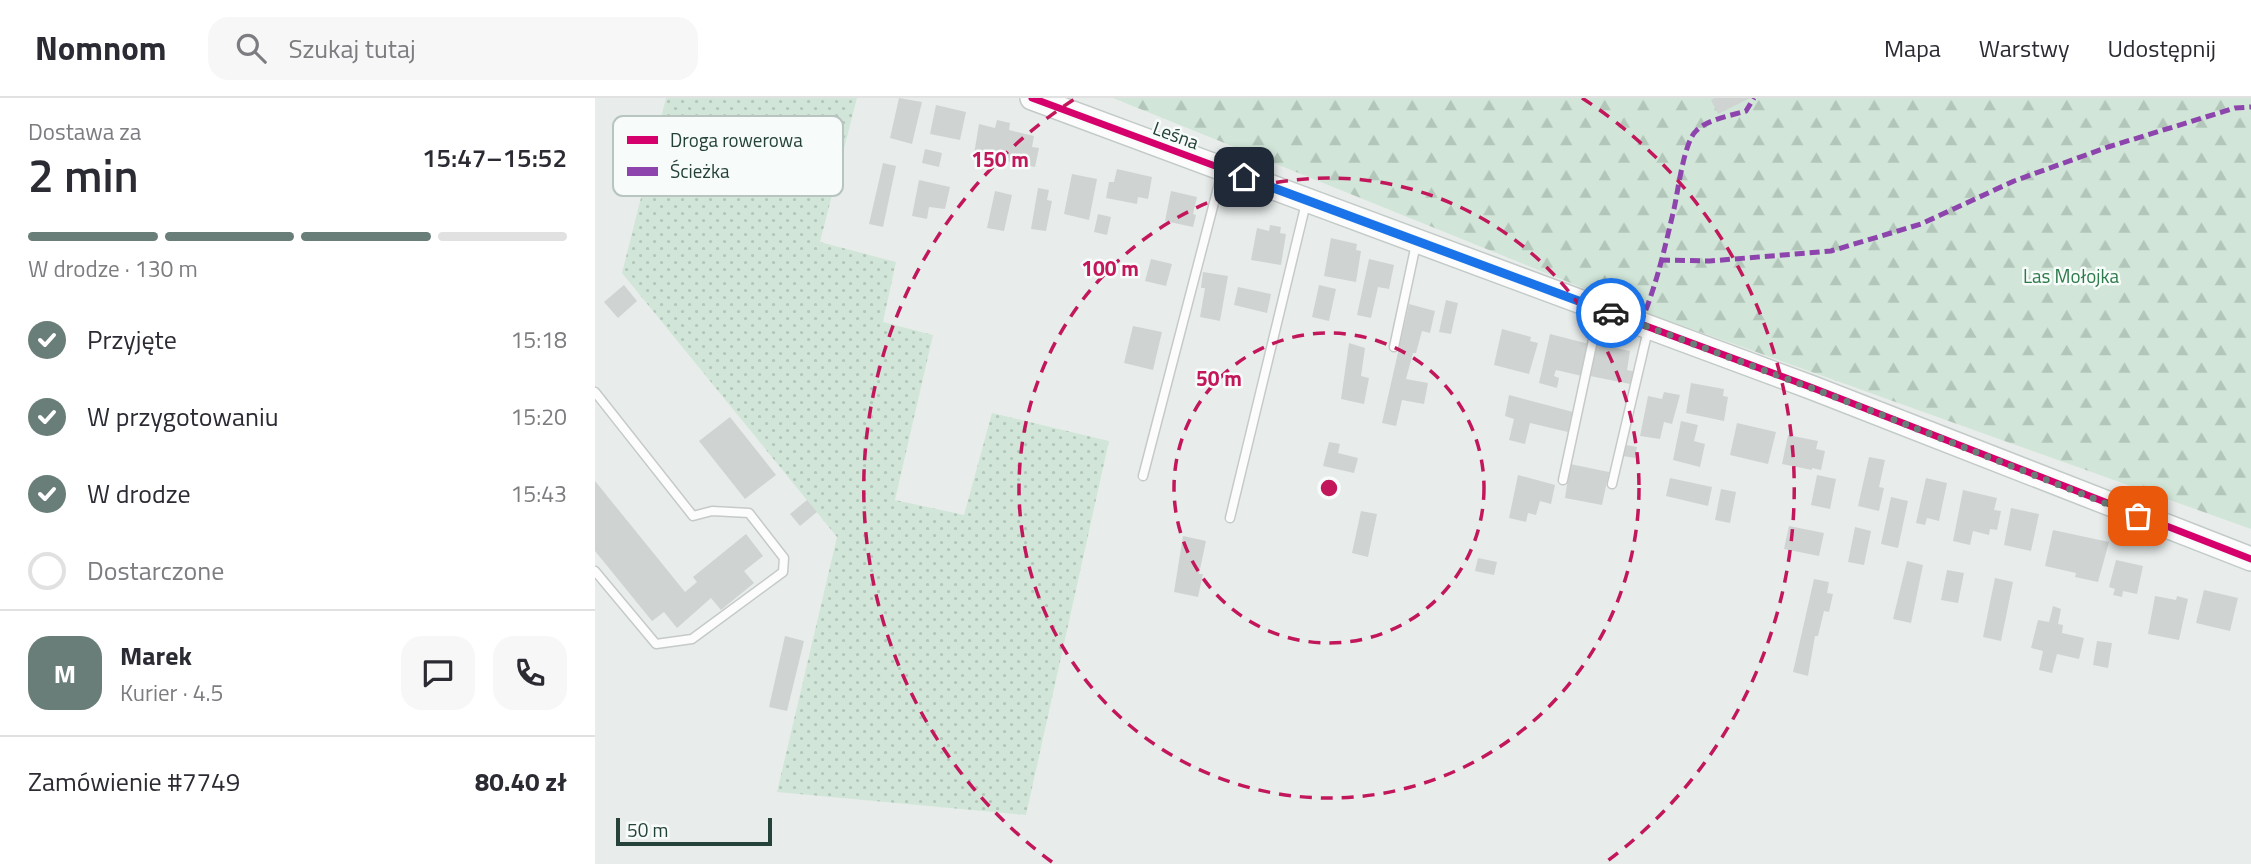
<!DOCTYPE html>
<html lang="pl">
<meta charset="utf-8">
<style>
:root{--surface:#fff;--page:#f7f7f7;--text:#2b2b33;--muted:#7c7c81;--line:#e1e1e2;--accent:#697e78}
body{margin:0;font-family:"Titillium Web",sans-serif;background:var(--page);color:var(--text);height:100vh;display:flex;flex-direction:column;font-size:26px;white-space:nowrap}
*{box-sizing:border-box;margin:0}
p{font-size:23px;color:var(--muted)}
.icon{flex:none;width:38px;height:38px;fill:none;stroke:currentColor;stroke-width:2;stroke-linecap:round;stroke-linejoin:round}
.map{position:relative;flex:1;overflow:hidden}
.sheet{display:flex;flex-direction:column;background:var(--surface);width:595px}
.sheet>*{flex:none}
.scale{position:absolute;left:21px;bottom:18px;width:156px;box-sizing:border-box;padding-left:7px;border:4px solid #24423a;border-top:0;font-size:19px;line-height:24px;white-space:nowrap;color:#24423a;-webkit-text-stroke:5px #f7fbf9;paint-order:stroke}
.pin{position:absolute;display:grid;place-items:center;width:60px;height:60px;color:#fff;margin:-30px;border-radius:14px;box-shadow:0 4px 10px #0006}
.courier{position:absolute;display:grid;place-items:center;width:70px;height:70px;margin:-35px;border:5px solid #1a73e8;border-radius:50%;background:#fff;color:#222;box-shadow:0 2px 9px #0007}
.summary em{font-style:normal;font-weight:600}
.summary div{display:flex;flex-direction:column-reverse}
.summary{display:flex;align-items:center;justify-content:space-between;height:119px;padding:0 28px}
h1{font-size:46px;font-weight:600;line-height:52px}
.bar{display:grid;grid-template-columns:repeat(4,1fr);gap:10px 7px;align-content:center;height:84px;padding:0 28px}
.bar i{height:9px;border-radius:5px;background:var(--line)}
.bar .selected{background:var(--accent)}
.bar p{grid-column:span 4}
.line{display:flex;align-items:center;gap:18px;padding:0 28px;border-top:2px solid var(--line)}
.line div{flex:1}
.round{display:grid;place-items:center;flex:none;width:74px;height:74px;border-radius:21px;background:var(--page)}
ol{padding:0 28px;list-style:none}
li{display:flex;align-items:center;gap:21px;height:77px}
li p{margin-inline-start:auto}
li .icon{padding:7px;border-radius:50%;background:var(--accent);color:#fff;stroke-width:4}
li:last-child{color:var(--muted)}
li i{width:38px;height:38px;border:4px solid var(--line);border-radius:50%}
header{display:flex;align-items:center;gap:42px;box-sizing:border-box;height:98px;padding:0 35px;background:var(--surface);border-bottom:2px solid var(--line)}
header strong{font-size:33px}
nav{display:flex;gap:38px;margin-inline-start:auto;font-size:24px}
.search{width:490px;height:63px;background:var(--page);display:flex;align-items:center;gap:18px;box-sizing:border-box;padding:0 24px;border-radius:21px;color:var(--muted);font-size:26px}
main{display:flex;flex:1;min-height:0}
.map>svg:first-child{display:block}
</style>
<header>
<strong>Nomnom</strong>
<div class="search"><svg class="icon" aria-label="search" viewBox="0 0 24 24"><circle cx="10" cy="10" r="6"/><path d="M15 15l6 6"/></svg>Szukaj tutaj</div>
<nav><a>Mapa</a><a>Warstwy</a><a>Udostępnij</a></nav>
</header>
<main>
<section class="sheet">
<div class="summary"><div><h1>2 min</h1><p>Dostawa za</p></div><em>15:47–15:52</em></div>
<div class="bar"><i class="selected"></i><i class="selected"></i><i class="selected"></i><i></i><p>W drodze · 130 m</p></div>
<ol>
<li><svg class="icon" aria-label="check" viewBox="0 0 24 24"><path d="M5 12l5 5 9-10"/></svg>Przyjęte<p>15:18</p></li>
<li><svg class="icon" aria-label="check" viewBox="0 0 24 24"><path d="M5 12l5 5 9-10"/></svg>W przygotowaniu<p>15:20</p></li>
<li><svg class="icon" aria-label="check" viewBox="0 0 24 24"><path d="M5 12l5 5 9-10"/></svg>W drodze<p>15:43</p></li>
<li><i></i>Dostarczone</li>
</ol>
<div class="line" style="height:126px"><b class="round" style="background:var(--accent);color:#fff">M</b><div><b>Marek</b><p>Kurier · 4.5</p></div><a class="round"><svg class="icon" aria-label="chat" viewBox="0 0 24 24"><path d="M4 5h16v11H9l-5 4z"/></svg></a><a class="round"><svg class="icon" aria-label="phone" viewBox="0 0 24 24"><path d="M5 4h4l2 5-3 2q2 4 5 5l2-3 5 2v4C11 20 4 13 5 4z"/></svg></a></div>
<div class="line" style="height:91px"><div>Zamówienie #7749</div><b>80.40 zł</b></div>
</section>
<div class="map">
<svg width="1656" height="766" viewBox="0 0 1656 766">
<defs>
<pattern id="grass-dots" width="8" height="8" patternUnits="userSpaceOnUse" patternTransform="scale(1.75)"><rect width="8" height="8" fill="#d1e6d8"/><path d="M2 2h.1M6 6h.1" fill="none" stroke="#b3c6ba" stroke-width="1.8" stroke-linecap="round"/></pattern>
<pattern id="forest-firs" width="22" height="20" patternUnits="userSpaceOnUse" patternTransform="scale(1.75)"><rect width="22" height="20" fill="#d1e6d8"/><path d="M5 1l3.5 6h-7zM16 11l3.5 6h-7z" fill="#b3c6ba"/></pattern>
</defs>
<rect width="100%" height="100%" fill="#e8edeb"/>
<path fill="url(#grass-dots)" d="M71,0H262L225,144L301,164L288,224L338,237L300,402L369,417L397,315L514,343L431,717L182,694L242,439L27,175Z"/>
<path fill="url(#forest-firs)" d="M518,0H1656V431L1035,209Z"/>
<g fill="#cfd4d2">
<path d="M304,0L327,4L317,46L295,40Z"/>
<path d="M1120,0H1155L1123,16L1116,2Z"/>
<path d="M341,7L371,14L365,42L335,36Z"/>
<path d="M402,22L415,25L414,32L439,38L437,49L444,50L440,69L379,56L384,26L400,30Z"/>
<path d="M330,51L347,55L344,69L327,65Z"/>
<path d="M288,65L301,68L288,129L274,126Z"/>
<path d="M522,71L557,79L553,101L543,99L542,106L511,100L514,84H519Z"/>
<path d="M477,76L502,81L494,122L469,116Z"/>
<path d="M324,82L355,89L350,111L334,109L332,121L317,118Z"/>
<path d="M443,90L454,92L452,102L457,103L451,133L436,131Z"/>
<path d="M400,93L417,97L409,133L392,130Z"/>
<path d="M576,93L602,99L598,116L601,117L598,129L570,123Z"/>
<path d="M503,116L516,119L512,137L499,134Z"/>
<path d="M675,127L686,129L685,135L691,136L686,167L656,162L662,130L674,133Z"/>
<path d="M736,140L762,146L761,152L766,153L761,184L729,178Z"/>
<path d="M556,161L577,166L571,188L550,183Z"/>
<path d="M774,161L799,167L794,191L783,189L776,220L762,217Z"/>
<path d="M608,174L633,178L625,223L605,219L610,190H606Z"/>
<path d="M29,187L42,203L23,220L9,204Z"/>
<path d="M724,187L741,191L734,223L717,219Z"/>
<path d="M643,189L676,196L672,215L639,207Z"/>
<path d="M851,202L863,205L856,236L844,234Z"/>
<path d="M814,206L840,213L835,235L827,233L821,255H818L811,281L833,285L829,306L807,302L801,328L787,325Z"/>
<path d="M538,228L567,234L558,272L529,265Z"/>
<path d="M907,231L936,239L935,243L943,245L934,276L899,267Z"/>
<path d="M955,236L994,246L987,278L961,272L959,278L964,280L962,290L944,285Z"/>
<path d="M754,245L770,250L766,278L774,280L769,306L746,301Z"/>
<path d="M1002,246L1035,253L1032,272L1043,274L1040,287L995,278Z"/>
<path d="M1096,285L1129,291L1128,298L1133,299L1129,323L1091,315Z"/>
<path d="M1069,294L1085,297L1077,326L1069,324L1065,341L1045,338L1053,298L1067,301Z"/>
<path d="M914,297L978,314L973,334L935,325L930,346L914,342L919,321L910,318Z"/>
<path d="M135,319L181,377L150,401L104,343Z"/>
<path d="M1086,323L1103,327L1099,343L1110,346L1105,369L1078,362Z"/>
<path d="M1142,325L1181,334L1173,366L1135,357Z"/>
<path d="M1193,337L1223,343L1221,351L1230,353L1226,372L1217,370V372L1187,366Z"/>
<path d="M734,344L745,346L743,355L763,360L759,375L728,368Z"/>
<path d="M1031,347L1042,349L1040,360L1028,358Z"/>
<path d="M1274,359L1290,362L1284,389L1289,390L1284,413L1263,408Z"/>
<path d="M975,366L1014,374L1007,407L970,400Z"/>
<path d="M923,377L960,387L956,406L945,403L941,417L933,415L931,424L914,420Z"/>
<path d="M1222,377L1241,381L1235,411L1216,407Z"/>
<path d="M1075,380L1117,389L1113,408L1071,398Z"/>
<path d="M1331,380L1352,385L1344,423L1332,420L1330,427L1321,425Z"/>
<path d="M0,383L90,494L102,484L98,479L151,436L168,458L149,473L159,485L126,512L116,500L82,530L69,514L57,523L0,453Z"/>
<path d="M1126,391L1141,394L1135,425L1120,422Z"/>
<path d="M1368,392L1402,400L1399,412L1406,413L1402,432L1395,431L1394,437L1378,433L1375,447L1358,443Z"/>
<path d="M1296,399L1313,403L1303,450L1286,446Z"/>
<path d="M212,402L222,414L205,428L195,416Z"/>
<path d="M1416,410L1444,416L1436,453L1409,447Z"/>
<path d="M766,413L782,416L773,459L757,455Z"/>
<path d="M1194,428L1229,435L1224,458L1189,451Z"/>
<path d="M1260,429L1276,433L1269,467L1253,464Z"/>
<path d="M1458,432L1514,444L1503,484L1480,479L1481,475L1450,468Z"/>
<path d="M588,438L611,443L604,476H608L603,499L579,494Z"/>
<path d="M883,460L902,464L899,477L880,473Z"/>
<path d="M1521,462L1548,468L1542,496L1528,493L1527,499L1518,497L1520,491L1514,489Z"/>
<path d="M1312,463L1328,467L1316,525L1298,521Z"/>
<path d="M1352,472L1369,475L1363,505L1346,502Z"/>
<path d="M1400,480L1418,484L1406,543L1388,539Z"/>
<path d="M1219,481L1234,484L1232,495L1238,496L1234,514L1229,513L1223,538H1220L1213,578L1198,574Z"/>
<path d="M1609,492L1643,500L1635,533L1601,525Z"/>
<path d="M1560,498L1581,502L1582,498L1593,501L1584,542L1553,536Z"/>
<path d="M1458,508L1466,511L1463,526L1468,527L1467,535L1489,540L1484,561L1462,556L1457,575L1444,572L1448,553L1436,550L1443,522L1454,524Z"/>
<path d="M190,538L209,543L192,613L174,609Z"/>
<path d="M1502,543L1517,545L1513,570L1498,567Z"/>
</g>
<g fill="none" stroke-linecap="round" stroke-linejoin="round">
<defs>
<g id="lane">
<path d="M799,249L821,146"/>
<path d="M0,294L98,418L117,413L154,415L189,460L188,474L97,541L61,546L0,473"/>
<path d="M548,378L627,74"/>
<path d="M968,382L1004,214"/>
<path d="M1017,386L1053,232"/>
<path d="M635,420L711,105"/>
</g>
<path id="secondary" d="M437,0L1218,290L1656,461"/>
</defs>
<use href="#lane" stroke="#c5cac8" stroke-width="11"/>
<use href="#secondary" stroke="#c3cbc8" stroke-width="26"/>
<use href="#lane" stroke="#fcfcfc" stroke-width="8"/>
<use href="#secondary" stroke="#fcfcfc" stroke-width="23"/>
<g stroke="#8e44ad" stroke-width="5" stroke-dasharray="10 5" stroke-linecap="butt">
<path d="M1065,162L1115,163L1236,153L1326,126L1419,83L1513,49L1640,10L1656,9"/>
<path d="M1045,226C1061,190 1070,149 1079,111C1083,93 1089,44 1101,33C1113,21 1135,18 1151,13L1159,0"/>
</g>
<defs>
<path id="cycleway" d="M437,0L1218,290L1656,461"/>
</defs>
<use href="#cycleway" stroke="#f7fbf9" stroke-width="11"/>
<use href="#cycleway" stroke="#d6006c" stroke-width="7"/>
</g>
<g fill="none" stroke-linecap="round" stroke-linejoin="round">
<path stroke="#697e78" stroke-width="7" stroke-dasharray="0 12.6" d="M1016,215L1259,306L1543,418"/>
<path stroke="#1a73e8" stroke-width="9" d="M649,79L1016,215"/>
</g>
<g fill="none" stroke="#c2185b" stroke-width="3.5" stroke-dasharray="12 9">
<circle cx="734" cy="390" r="155"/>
<circle cx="734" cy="390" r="310"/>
<path d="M457 764A465 465 0 0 1 481 0M987 0A465 465 0 0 1 1011 764"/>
</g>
<g text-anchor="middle" stroke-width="5" stroke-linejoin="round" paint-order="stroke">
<g font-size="19" fill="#24423a" stroke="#f7fbf9">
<text transform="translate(581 37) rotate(20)" y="7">Leśna</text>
</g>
<g font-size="19" fill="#2d7a4b" stroke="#f7fbf9">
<text x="1476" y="185">Las Mołojka</text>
</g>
</g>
<rect x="18" y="18" width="230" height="80" rx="10" fill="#f7fbf9" stroke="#b8c4c0" stroke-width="2"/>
<rect x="32" y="38" width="31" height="8" fill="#d6006c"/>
<rect x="32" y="69" width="31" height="9" fill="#8e44ad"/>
<g font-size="19" fill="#24423a">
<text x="75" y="49">Droga rowerowa</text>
<text x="75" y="80">Ścieżka</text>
</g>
<circle cx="734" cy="390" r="10" fill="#c2185b" stroke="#f7fbf9" stroke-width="3.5"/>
<g font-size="21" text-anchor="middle" font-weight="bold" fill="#c2185b" stroke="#f7fbf9" stroke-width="5" stroke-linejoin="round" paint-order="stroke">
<text x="405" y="69">150 m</text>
<text x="515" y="178">100 m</text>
<text x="624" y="288">50 m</text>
</g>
</svg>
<div class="scale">50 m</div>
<div class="pin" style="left:1543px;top:418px;background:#ea580c"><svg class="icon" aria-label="bag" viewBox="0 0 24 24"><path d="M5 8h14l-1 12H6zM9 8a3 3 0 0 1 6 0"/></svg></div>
<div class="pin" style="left:649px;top:79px;background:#1f2937"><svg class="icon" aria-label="home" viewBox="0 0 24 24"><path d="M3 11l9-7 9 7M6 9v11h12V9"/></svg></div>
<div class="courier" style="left:1016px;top:215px"><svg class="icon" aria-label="car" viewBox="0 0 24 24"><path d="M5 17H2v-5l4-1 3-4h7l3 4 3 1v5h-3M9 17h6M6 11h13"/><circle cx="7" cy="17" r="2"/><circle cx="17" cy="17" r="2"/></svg></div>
</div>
</main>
